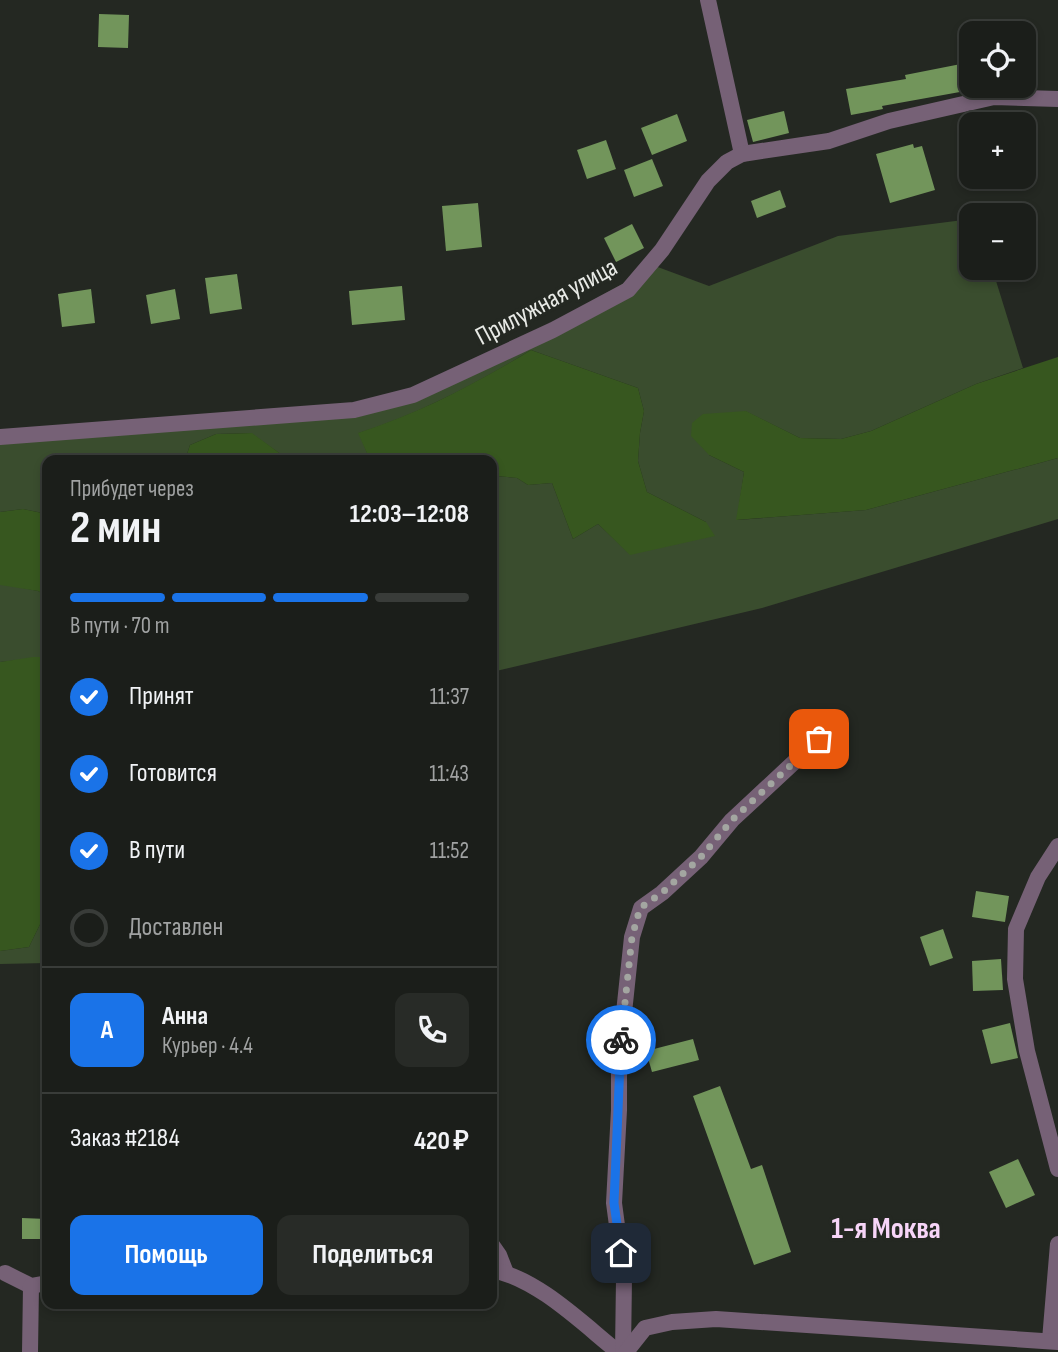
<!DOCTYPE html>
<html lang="ru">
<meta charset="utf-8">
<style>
:root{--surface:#1b1e1a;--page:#282b27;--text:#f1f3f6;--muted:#a0a2a2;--line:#393c39;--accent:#1a73e8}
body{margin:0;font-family:"Sofia Sans Condensed",sans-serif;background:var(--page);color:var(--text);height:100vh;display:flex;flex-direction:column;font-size:26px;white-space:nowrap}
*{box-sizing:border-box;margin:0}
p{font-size:23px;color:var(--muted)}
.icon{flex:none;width:38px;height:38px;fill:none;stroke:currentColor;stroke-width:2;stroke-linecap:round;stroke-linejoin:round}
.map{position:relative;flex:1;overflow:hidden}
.panel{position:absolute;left:42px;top:455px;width:455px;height:854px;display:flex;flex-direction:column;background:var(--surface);border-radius:14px;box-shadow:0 4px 10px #0003,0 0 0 2px var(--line)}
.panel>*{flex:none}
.buttons{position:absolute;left:959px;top:21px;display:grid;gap:14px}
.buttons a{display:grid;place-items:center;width:77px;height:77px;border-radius:14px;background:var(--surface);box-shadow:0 4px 10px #0003,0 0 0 2px var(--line);font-size:35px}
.pin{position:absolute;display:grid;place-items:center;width:60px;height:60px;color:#fff;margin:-30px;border-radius:14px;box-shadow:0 4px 10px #0006}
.courier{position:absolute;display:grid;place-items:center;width:70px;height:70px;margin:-35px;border:5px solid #1a73e8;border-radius:50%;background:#fff;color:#222;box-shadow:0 2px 9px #0007}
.overview em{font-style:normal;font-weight:700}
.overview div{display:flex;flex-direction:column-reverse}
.overview{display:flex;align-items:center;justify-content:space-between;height:119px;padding:0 28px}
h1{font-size:46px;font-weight:700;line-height:52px}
.bar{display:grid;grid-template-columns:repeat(4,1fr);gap:10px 7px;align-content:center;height:84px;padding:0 28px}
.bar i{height:9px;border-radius:5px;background:var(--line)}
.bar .current{background:var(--accent)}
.bar p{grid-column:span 4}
.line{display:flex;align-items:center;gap:18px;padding:0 28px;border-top:2px solid var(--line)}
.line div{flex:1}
.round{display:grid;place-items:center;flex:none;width:74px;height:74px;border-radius:14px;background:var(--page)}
ol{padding:0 28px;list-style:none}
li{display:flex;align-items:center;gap:21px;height:77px}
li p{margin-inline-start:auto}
li .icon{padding:7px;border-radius:50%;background:var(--accent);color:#fff;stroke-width:4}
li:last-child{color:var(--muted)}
li i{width:38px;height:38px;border:4px solid var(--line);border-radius:50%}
.cta{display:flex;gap:14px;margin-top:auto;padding:14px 28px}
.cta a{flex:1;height:80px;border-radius:14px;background:var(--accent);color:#fff;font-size:28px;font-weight:700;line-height:80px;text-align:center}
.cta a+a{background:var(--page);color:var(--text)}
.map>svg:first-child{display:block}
</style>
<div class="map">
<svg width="1058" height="1352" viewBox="0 0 1058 1352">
<rect width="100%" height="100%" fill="#242822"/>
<g fill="#3a4d2e">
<path d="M971,219V268H992L1023,368L976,384L871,431L841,439L800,438L745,411L709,455L744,472L737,520L866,510L1058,458V519L762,608L492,672V484L495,476L517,478L528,485L552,483L573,539L598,524L630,554L706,522L647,492L638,461L640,433L644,411L638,388L531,350C476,384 420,413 359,433L370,460H289L251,433L216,434L190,445L185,460H47V514L23,509L0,512V442L414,399L655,266L709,286L838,236Z"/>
<path d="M3,584L38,591L47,596V657L0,662V585Z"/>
<path d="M47,910V963L0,964V951L29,947Z"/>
</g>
<g fill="#37571f">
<path d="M531,350L638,388L644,411L640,433L638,461L647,492L706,522L715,536L630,555L598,524L573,539L552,483L528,485L517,478L496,476L492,484V460H370L358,433C420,413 475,384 531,350Z"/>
<path d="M1058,357V458L866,510L736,520L744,472L709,455L691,436L692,423L703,414L746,411L800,438L841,439L871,431L976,384Z"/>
<path d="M252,433L289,460H185L190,445L216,434Z"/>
<path d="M23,509L47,514V596L38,591L0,585V512Z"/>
<path d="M33,657H47V910L29,947L0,951V662Z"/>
</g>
<g fill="#72955b">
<path d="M99,14L129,15L128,48L98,47Z"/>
<path d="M971,62V90L882,106L883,109L851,115L846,89L906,79L905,75Z"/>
<path d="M784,111L789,133L753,142L747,120Z"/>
<path d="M677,114L687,141L652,155L641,128Z"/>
<path d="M606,140L616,169L587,179L577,150Z"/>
<path d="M913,144L914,148L922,146L935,190L890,203L876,154Z"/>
<path d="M652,159L663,186L634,197L624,170Z"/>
<path d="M780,190L786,207L757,218L751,201Z"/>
<path d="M478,203L482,247L446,251L442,206Z"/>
<path d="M632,224L644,248L616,262L604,238Z"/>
<path d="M237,274L242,309L210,314L205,278Z"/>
<path d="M402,286L405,320L352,325L349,291Z"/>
<path d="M91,289L95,323L62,327L58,294Z"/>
<path d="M175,289L180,319L151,324L146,295Z"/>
<path d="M976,891L1009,896L1005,922L972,917Z"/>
<path d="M943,929L953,958L930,966L920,937Z"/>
<path d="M1001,959L1003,990L973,991L972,961Z"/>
<path d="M1010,1023L1018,1058L991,1064L982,1030Z"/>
<path d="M693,1039L699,1060L652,1072L646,1051Z"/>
<path d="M720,1086L751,1169L762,1165L791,1252L754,1265L693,1096Z"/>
<path d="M1018,1159L1035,1195L1006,1208L989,1172Z"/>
<path d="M22,1218L47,1219V1239H22Z"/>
</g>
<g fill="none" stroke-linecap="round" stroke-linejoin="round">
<g stroke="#766176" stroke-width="16">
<path d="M708,0L742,154"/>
<path d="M0,437L354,410L413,395L553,330L628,290L662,250L708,181L727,162L742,154L829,141L889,121L994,97L1058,99"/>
<path d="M1058,846L1038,877L1016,929L1015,979L1027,1051L1058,1169"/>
<path d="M492,1245L499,1255L506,1273"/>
<path d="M492,1270C537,1278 583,1324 618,1352"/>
<path d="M5,1273L31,1286L47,1283"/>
<path d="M1050,1340L1058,1244"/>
<path d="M30,1352L31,1286"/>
<path d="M623,1352L624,1278L614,1203L619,1110V1060L632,937L641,908L662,893L701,857L732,820L819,739"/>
<path d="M626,1352L645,1328L672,1322L716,1319L1058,1342"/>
</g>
</g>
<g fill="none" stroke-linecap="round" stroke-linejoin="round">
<path stroke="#a3a6a1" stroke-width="7" stroke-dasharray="0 12.6" d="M621,1040L632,937L640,908L662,893L701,857L732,820L819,739"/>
<path stroke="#1a73e8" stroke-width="9" d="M621,1253L614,1203L621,1040"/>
</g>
<g text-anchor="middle" stroke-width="7" stroke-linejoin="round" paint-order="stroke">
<g font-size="26" fill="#e8eae6" stroke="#242822">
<text transform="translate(546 301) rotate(-28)" y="9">Прилужная улица</text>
</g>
<g font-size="30" font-weight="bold" fill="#f7d5f8" stroke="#242822">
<text x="886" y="1238">1-я Моква</text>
</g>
</g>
</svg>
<div class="buttons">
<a><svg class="icon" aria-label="locate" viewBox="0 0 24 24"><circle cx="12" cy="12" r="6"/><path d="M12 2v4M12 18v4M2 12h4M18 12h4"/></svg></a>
<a>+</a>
<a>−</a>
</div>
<div class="pin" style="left:819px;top:739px;background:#ea580c"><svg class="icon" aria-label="bag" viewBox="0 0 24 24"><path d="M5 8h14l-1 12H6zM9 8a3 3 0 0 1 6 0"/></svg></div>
<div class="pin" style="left:621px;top:1253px;background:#1f2937"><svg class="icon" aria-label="home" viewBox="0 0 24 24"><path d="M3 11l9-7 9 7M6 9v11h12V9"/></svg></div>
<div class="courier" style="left:621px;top:1040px"><svg class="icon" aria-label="bike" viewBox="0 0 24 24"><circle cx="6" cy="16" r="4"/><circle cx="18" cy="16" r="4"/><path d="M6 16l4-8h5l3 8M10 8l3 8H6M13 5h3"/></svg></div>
<section class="panel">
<div class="overview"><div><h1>2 мин</h1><p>Прибудет через</p></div><em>12:03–12:08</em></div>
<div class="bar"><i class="current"></i><i class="current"></i><i class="current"></i><i></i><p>В пути · 70 m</p></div>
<ol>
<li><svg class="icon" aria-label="check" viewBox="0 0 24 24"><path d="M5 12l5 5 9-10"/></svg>Принят<p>11:37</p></li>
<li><svg class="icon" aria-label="check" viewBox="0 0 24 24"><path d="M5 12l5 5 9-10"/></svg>Готовится<p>11:43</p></li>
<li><svg class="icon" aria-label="check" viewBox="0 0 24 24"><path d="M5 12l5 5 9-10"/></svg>В пути<p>11:52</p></li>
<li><i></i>Доставлен</li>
</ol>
<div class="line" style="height:126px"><b class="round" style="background:var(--accent);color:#fff">А</b><div><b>Анна</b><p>Курьер · 4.4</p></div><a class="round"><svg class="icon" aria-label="phone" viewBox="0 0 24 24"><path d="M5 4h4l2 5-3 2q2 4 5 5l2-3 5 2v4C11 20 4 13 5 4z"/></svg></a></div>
<div class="line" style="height:91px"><div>Заказ #2184</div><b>420 ₽</b></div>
<div class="cta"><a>Помощь</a><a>Поделиться</a></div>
</section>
</div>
